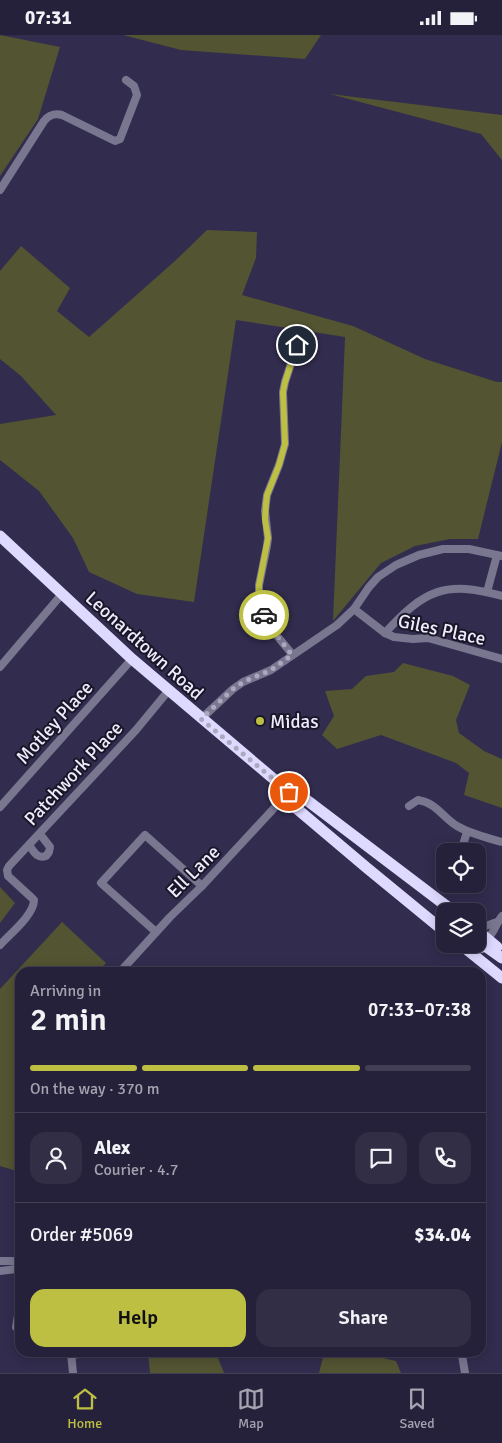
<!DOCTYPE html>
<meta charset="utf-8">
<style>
:root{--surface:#26213a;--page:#322e45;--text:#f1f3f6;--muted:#a4a3af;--line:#423e54;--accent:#bdbf43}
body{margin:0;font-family:Signika,sans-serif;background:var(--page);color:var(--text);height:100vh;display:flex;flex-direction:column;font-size:19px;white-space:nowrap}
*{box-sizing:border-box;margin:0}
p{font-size:16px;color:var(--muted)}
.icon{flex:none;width:28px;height:28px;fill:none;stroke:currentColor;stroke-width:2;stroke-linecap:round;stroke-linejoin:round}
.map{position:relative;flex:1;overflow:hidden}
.drawer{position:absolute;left:15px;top:932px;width:471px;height:390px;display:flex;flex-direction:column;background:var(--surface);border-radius:15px;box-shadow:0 2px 12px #0003,0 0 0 1px var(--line)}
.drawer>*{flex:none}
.controls{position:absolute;left:436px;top:808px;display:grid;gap:10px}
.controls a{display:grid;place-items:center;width:50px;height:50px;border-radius:10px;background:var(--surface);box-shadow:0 2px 12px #0003,0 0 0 1px var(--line);font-size:25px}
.pin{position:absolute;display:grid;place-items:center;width:42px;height:42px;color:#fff;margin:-21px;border:2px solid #fff;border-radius:50%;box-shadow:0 1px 5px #0007}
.courier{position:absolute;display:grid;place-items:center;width:50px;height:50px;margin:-25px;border:4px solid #bdbf43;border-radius:50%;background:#fff;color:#222;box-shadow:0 1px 6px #0007}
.summary em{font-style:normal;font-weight:600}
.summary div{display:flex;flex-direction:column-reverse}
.summary{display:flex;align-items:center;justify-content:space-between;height:85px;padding:0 15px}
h1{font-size:32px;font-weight:600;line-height:38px}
.bar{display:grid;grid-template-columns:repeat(4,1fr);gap:8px 5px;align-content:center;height:60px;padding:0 15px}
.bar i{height:6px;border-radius:4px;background:var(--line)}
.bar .selected{background:var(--accent)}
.bar p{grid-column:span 4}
.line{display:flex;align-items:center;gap:12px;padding:0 15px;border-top:1px solid var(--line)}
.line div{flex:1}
.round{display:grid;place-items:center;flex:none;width:52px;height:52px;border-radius:15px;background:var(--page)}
.primary-button{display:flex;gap:10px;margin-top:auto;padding:10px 15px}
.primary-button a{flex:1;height:58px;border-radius:15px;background:var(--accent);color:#111;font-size:20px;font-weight:600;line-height:58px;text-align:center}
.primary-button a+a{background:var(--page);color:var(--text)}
.status{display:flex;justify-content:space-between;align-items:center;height:35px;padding:0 25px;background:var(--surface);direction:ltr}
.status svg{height:14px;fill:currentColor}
.dock{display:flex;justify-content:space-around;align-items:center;height:70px;border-top:1px solid var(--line);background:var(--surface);font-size:14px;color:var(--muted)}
.dock a{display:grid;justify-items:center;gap:2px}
.dock .selected{color:var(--accent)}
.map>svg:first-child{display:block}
</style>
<div class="status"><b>07:31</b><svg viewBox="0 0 49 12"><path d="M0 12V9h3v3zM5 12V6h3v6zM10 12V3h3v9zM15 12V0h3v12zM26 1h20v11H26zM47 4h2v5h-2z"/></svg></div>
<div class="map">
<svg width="502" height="1338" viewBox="0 0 502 1338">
<rect width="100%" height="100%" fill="#322c4e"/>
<g fill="#535432">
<path d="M0,0L60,12L38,84L0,141Z"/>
<path d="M123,0H321L305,24L181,15Z"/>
<path d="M330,59L502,80V125L481,99Z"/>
<path d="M207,195L257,197L256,223L242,260L353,291L425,324L497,347H502V407L478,504H450L415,511L381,528L333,586L345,302L236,285L194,567L137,559L89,537L73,503L39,456L0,425V389L56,380L21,341L0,324V236L21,211L70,253L57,276L89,302L176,225Z"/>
<path d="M403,628L453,641L470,650L456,685L459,698L484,716L502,724V773L464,760L469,738L456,728L381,700L337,714L322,700L334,681L325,656L352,654L366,641L394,637Z"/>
<path d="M0,852L15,868L0,888Z"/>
<path d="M62,887L106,928L98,937L20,938V1137L0,1131V954Z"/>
<path d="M148,1318H218V1323L224,1338H150Z"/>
<path d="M324,1318L367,1319L396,1326L401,1338H319Z"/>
</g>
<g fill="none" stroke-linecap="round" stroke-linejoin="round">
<g stroke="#797690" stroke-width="8">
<path d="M0,155L44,86C49,80 54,78 62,80L115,106L120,104L137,60L134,51L126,45"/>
<path d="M487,557L497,520"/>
<path d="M354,574L385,598L394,602L413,604L428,603L502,624"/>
<path d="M385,598C424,555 445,545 502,561"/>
<path d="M292,619L278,602L264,580L259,561V550L267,511L268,503L265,476L267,460L279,430L285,409L283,357L285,347L297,310"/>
<path d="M0,632L62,559"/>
<path d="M201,684L233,654L243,647L271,635L337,590L354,574L369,552L378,542L396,530L419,520L443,514H469L502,521"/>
<path d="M409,771L418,765C437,768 442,782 457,791C471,799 487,803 502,807"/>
<path d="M0,772L132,624"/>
<path d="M29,810C34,817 37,824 46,821L49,817L50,812L40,799"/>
<path d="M461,816L467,797"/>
<path d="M478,893C485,892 490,889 497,887"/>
<path d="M156,897L101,848L145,800L202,851"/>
<path d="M487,904C495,897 496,888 502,881"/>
<path d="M0,910C10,899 34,880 34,865L32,863L8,841L7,835L9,831L136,695L169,655"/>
<path d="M119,938L170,882L202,851L289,757"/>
<path d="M0,1226H12L20,1228"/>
<path d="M0,1236L16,1234L20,1230"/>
<path d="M16,1292L19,1275L20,1237"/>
<path d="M71,1318L73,1338"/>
<path d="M71,1320L88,1318"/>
<path d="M462,1320L465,1338"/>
</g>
<g stroke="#ddd9ff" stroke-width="11">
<path d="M0,501L132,624L289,757L293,760L304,763L453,876"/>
<path d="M293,760L296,773L367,833L445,897"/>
<path d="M478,896L497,912"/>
<path d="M460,909L502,943"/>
<path d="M470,916L485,911L502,923"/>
</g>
</g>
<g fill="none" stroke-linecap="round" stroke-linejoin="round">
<path stroke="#aca8c0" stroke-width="5" stroke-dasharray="0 9" d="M264,580L278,602L292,620L271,635L243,647L233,654L201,684L289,757"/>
<path stroke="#bdbf43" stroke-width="6" d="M264,580L259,561V550L268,503L265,484L266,468L267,460L279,430L285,409L283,357L285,347L297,310"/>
</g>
<circle fill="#bdbf43" stroke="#191727" stroke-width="2" cx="260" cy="686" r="5"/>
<g text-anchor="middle" stroke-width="4" stroke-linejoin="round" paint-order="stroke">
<g font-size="19" fill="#edebfd" stroke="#191727">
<text transform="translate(442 594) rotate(12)" y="7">Giles Place</text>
<text transform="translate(145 610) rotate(42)" y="7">Leonardtown Road</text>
<text transform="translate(54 687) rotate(-48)" y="7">Motley Place</text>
<text transform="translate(73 738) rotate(-47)" y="7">Patchwork Place</text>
<text transform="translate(193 836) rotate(-45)" y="7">Ell Lane</text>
</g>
<g font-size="19" fill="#edebfd" stroke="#191727" text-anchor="start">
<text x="270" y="693">Midas</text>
</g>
</g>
</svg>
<div class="controls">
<a><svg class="icon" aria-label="locate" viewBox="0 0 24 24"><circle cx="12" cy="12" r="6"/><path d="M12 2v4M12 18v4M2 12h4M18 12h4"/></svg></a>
<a><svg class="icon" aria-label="layers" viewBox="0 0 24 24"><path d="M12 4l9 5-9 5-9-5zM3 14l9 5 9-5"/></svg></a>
</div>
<div class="pin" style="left:289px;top:757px;background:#ea580c"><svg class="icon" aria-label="bag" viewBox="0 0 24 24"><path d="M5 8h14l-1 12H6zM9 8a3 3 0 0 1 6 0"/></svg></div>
<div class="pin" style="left:297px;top:310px;background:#1f2937"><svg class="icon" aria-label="home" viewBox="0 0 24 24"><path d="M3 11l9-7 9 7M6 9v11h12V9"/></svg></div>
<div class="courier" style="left:264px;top:580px"><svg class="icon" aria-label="car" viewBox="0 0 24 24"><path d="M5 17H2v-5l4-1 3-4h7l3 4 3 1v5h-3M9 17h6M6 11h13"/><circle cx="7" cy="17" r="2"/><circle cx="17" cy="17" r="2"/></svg></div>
<section class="drawer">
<div class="summary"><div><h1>2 min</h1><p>Arriving in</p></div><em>07:33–07:38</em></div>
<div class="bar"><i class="selected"></i><i class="selected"></i><i class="selected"></i><i></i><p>On the way · 370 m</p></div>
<div class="line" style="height:90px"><a class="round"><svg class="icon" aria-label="person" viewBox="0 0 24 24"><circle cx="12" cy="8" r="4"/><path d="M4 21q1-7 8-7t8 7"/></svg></a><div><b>Alex</b><p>Courier · 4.7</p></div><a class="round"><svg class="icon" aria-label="chat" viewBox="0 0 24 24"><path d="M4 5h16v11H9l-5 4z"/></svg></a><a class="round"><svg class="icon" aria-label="phone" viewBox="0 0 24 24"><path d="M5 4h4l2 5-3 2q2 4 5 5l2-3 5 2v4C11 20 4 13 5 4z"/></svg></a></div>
<div class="line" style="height:65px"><div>Order #5069</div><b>$34.04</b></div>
<div class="primary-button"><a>Help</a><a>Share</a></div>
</section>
</div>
<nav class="dock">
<a class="selected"><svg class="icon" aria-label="home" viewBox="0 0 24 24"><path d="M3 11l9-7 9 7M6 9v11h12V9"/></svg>Home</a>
<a><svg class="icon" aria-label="map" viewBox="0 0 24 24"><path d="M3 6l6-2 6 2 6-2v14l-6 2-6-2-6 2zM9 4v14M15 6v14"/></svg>Map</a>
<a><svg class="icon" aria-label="saved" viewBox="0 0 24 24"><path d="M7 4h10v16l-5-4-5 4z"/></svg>Saved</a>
</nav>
